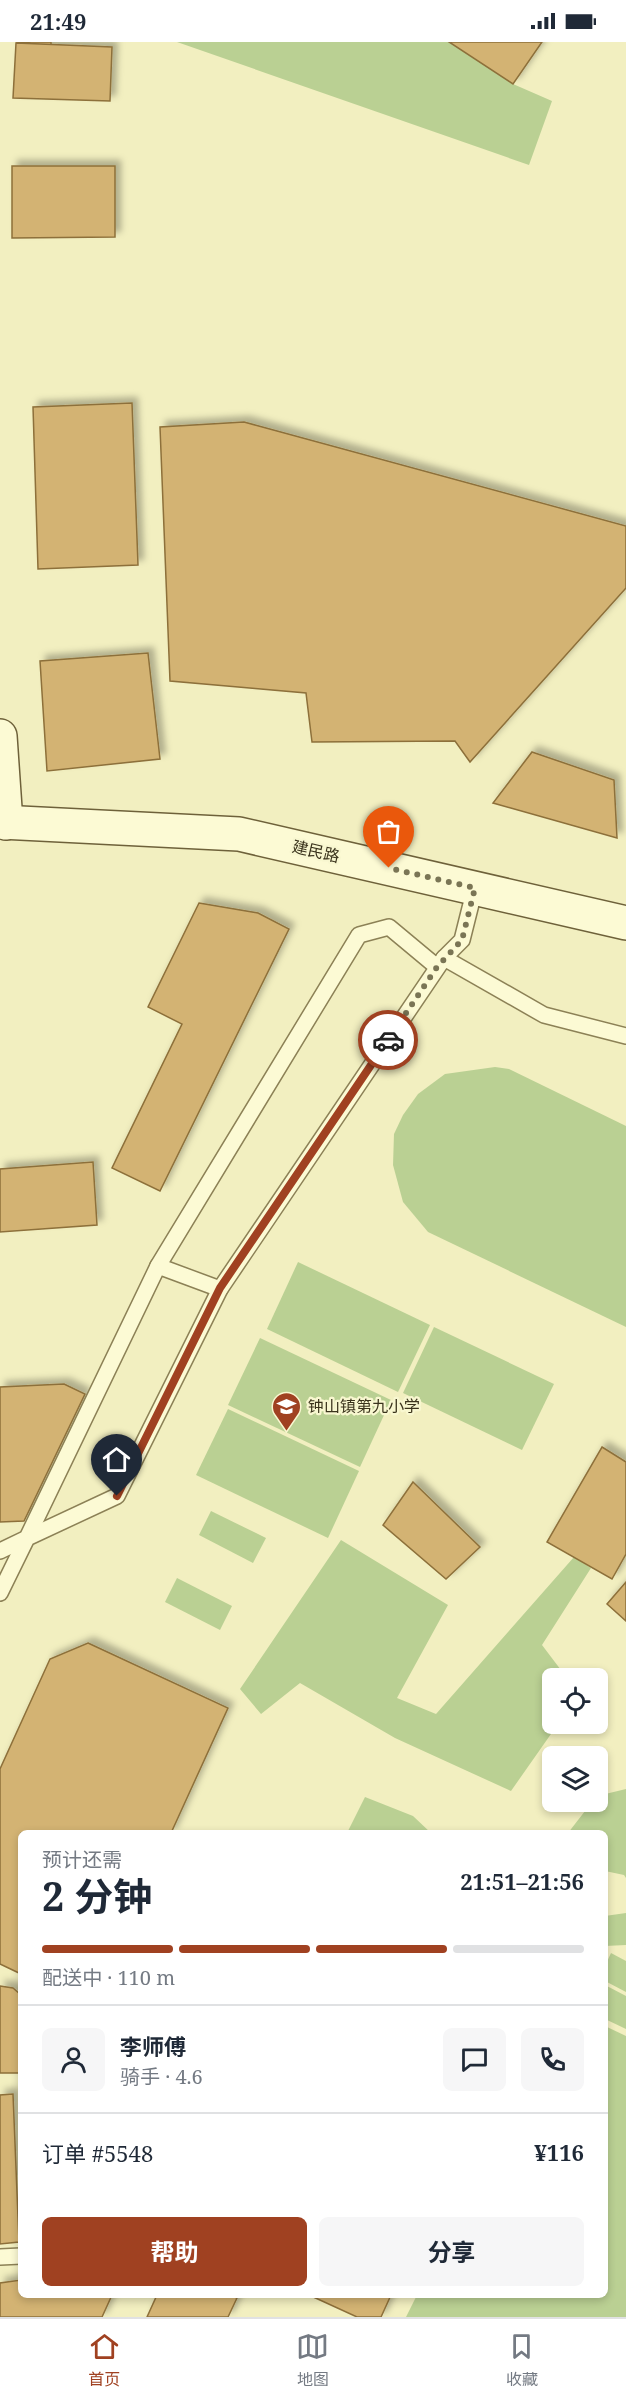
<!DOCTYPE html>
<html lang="zh">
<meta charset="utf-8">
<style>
:root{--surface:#fff;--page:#f6f6f7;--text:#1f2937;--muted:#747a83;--line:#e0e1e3;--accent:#a04121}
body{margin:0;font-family:"Noto Serif","Noto Sans SC",serif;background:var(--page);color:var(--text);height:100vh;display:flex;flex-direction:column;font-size:22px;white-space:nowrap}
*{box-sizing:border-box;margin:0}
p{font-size:20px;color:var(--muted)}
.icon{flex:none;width:33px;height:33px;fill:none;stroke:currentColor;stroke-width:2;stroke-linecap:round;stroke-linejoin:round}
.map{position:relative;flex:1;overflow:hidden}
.side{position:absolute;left:18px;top:1788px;width:590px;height:468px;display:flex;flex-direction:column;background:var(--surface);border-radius:9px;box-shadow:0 3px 9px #0003}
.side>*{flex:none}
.tools{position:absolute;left:542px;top:1626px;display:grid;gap:12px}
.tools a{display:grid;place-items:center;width:66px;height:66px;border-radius:9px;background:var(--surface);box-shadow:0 3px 9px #0003;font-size:30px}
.pin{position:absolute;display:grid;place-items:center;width:51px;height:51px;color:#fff;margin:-62px -26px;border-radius:50% 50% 50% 0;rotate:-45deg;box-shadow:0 0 6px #0007}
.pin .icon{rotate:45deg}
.courier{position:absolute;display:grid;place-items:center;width:60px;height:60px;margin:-30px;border:4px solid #a04121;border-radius:50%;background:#fff;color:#222;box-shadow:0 2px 8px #0007}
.head em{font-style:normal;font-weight:700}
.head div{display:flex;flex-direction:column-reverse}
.head{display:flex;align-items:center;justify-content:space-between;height:102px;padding:0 24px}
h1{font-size:39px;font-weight:700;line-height:45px}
.bar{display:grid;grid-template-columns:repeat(4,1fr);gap:9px 6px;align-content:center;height:72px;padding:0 24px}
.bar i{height:8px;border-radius:4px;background:var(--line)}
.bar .active{background:var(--accent)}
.bar p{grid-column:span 4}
.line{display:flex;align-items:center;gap:15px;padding:0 24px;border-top:2px solid var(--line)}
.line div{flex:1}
.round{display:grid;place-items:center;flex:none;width:63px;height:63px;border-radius:9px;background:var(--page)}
.button{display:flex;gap:12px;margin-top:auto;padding:12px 24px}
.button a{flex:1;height:69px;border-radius:9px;background:var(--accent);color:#fff;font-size:24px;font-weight:700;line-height:69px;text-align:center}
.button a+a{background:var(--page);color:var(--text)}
.status{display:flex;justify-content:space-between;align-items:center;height:42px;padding:0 30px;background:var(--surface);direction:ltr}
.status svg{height:16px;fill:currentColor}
.tabs{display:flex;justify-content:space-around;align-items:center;height:84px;border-top:2px solid var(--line);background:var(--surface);font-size:16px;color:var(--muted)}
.tabs a{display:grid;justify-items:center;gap:3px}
.tabs .active{color:var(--accent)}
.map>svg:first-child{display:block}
</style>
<div class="status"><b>21:49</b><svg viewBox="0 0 49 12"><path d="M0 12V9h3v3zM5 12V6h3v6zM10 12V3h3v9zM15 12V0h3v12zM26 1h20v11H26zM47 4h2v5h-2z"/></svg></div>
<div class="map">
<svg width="626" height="2275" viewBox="0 0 626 2275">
<defs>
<filter id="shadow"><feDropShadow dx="5.5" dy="-5.5" stdDeviation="3" flood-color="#0004"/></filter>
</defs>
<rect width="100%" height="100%" fill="#f2efc0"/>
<g fill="#bad093">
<path d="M177,0H449L513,42L552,59L529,123Z"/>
<path d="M495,1025L509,1027L626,1084V1285L428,1190L403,1160L393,1123L394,1092L403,1073L418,1052L445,1032Z"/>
<path d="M298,1220L430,1283L398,1350L267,1287Z"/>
<path d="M434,1285L554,1342L522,1408L403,1351Z"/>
<path d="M260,1296L391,1358L360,1425L228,1363Z"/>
<path d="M228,1367L359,1429L328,1496L196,1433Z"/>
<path d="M211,1469L266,1496L253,1521L199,1493Z"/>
<path d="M341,1498L448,1563L397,1656L436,1672L574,1515L591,1526L542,1603L567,1636H552V1682H558L511,1749L395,1696L300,1641L261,1672L240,1647Z"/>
<path d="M177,1536L232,1564L220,1588L165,1560Z"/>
<path d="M626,1747V1836L624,1833L605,1829L604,1791H568L592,1760H597V1754Z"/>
<path d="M365,1755L413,1774L431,1791H347Z"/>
<path d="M626,1871V1903L605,1904V1874Z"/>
<path d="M611,1911L626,1919V1950L605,1939V1924Z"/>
<path d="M605,1943L626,1954V1987L605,1977Z"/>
<path d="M605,1984L626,1994V2275H406L417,2253H604Z"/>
</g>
<g fill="#d3b373" stroke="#8d703a" stroke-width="1.5" filter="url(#shadow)">
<path d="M16,0H51V4Z"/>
<path d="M449,0H542L513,42Z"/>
<path d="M16,1L112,5L110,59L13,56Z"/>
<path d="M12,124H115V195L12,196Z"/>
<path d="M132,361L138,523L38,527L33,365Z"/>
<path d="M244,380L626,484V546L470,720L455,699L312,700L306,651L170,639L160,385Z"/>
<path d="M148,611L160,717L47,729L40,619Z"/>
<path d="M532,710L614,738L617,796L493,761Z"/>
<path d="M199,861L258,871L289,887L160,1149L112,1126L182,982L148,965Z"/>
<path d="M93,1120L97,1183L0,1190V1127Z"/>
<path d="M64,1342L85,1352L24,1479L0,1480V1345Z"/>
<path d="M602,1405L626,1420V1512L612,1537L547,1500Z"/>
<path d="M413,1440L480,1505L446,1537L383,1483Z"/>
<path d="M626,1540V1579L607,1562Z"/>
<path d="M88,1601L228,1666L171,1791H21V1932L0,1922V1727L50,1617Z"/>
<path d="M0,1944L13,1946L21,1953V2031H0Z"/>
<path d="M13,2052L19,2200L0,2202V2053Z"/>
<path d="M21,2238V2253H112L102,2275H0V2241Z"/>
<path d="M157,2253H230L237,2256L228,2275H147Z"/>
<path d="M309,2253H391L381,2275H357Z"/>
</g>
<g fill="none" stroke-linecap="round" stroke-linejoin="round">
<defs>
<g id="lane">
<path d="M444,916L462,898L475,846"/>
<path d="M158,1224L220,1247"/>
<path d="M0,1509L27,1496L158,1224L359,893L389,885L437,925"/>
<path d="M0,1551L27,1496L117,1454L220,1247L444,916L544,973L626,994"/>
<path d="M0,2215L21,2214"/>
</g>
<g id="secondary">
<path d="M0,694L6,781"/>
<path d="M0,780L239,792L626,881"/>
</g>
</defs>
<use href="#lane" stroke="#8c8156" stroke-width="18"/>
<use href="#secondary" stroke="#6e613a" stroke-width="36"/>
<use href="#lane" stroke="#fcfad4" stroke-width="15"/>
<use href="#secondary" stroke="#fcfad4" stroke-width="33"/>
</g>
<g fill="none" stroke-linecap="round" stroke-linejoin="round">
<path stroke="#7a7555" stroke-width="6" stroke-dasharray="0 10.8" d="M388,998L437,925L462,898L475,846L389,826"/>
<path stroke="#a04121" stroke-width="8" d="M117,1454L220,1246L388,998"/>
</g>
<defs>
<symbol id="school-pin" viewBox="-11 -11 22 30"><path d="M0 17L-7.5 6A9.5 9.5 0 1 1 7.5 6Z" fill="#a04121" stroke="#f8f7d0"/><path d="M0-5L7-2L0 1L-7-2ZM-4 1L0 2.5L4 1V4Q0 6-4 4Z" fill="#fff"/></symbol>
</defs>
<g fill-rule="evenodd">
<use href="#school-pin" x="270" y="1348" width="33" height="45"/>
</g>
<g text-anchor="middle" stroke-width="4.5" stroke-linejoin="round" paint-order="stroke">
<g font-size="16" fill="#3a331c" stroke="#f8f7d0">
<text transform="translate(316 809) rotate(13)" y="6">建民路</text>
</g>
<g font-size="16" fill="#3a331c" stroke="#f8f7d0" text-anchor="start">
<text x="308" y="1370">钟山镇第九小学</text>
</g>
</g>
</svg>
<div class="tools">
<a><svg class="icon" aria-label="locate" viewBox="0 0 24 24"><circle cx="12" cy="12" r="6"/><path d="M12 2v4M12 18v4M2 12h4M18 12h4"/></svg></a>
<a><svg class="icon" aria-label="layers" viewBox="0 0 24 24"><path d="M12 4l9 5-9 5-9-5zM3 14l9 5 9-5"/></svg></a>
</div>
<div class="pin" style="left:389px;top:826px;background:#ea580c"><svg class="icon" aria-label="bag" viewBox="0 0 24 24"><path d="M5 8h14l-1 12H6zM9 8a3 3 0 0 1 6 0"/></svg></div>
<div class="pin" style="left:117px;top:1454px;background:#1f2937"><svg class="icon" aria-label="home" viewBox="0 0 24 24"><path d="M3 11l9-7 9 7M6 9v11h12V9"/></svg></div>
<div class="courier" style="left:388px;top:998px"><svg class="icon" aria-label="car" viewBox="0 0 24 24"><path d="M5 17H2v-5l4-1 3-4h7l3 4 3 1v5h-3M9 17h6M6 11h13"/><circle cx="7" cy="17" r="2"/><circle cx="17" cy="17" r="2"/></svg></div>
<section class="side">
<div class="head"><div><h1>2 分钟</h1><p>预计还需</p></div><em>21:51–21:56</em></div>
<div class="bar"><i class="active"></i><i class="active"></i><i class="active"></i><i></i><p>配送中 · 110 m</p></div>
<div class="line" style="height:108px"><a class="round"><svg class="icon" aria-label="person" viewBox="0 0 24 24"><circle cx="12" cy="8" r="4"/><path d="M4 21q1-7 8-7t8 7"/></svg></a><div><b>李师傅</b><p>骑手 · 4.6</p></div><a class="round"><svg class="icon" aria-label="chat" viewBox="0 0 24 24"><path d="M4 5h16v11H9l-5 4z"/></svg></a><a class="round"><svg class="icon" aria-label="phone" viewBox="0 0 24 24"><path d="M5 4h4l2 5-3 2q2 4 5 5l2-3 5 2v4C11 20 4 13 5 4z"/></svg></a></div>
<div class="line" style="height:78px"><div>订单 #5548</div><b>¥116</b></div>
<div class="button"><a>帮助</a><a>分享</a></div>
</section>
</div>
<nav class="tabs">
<a class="active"><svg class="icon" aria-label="home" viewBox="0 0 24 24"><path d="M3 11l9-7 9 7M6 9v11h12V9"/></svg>首页</a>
<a><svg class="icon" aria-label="map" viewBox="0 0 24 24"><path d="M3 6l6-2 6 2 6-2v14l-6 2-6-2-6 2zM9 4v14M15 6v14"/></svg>地图</a>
<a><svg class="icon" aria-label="saved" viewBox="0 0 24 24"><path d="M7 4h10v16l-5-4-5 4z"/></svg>收藏</a>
</nav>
